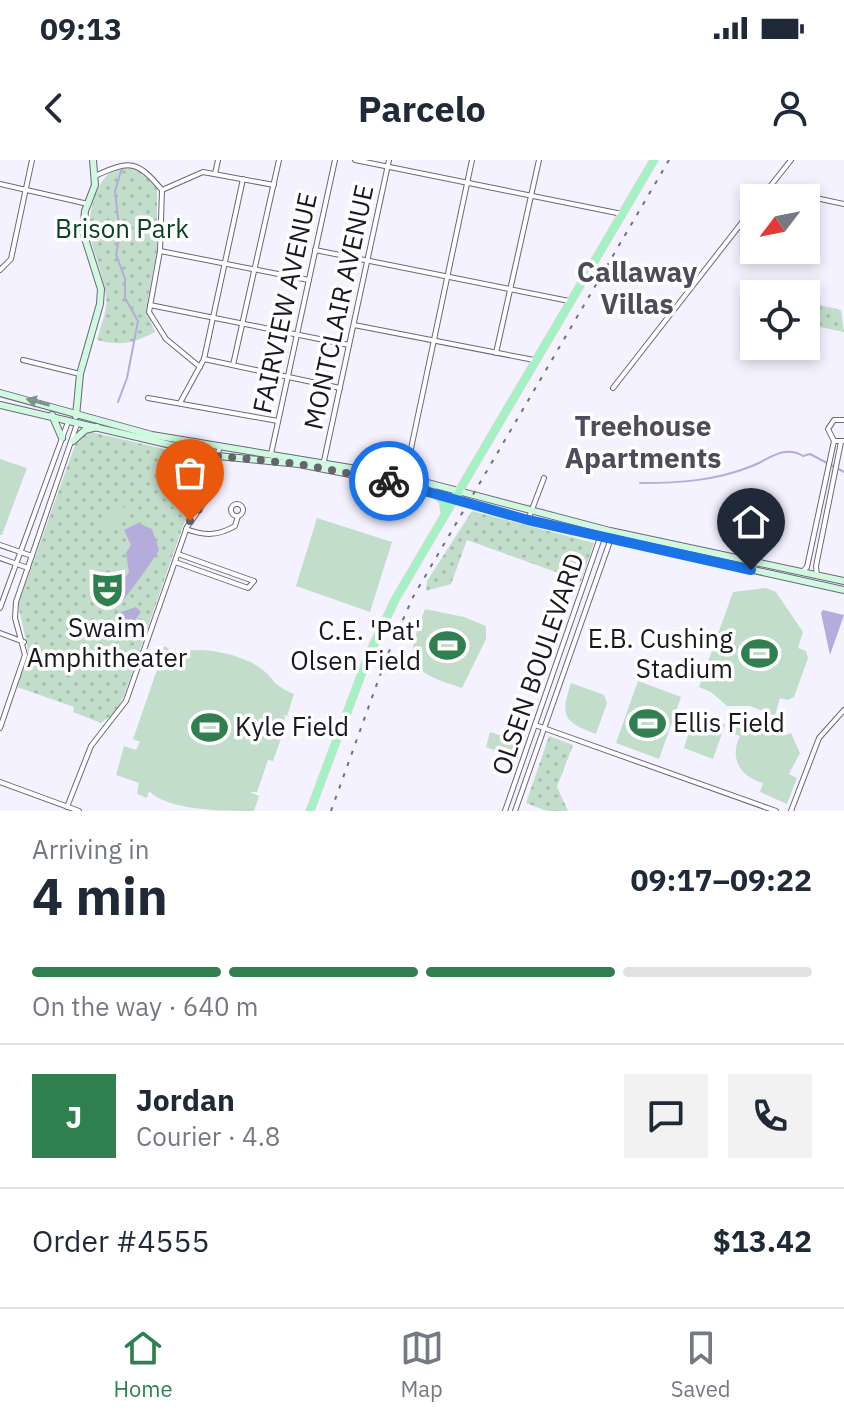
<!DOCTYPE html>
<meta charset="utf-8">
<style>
:root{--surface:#fff;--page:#f2f2f3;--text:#1f2937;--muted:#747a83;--line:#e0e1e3;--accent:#307f4f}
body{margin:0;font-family:"IBM Plex Sans",sans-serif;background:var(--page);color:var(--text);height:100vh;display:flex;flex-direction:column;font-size:30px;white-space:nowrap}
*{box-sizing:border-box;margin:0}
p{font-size:26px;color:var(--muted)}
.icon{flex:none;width:44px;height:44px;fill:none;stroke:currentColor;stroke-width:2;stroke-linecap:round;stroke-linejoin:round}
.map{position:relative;height:651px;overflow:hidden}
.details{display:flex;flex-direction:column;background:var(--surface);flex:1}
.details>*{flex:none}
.needle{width:52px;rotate:238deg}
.controls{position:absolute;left:740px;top:24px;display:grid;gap:16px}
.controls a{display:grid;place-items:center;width:80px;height:80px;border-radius:0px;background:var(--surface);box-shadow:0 4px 12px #0003;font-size:40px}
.pin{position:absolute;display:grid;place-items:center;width:68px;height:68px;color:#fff;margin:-82px -34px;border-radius:50% 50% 50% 0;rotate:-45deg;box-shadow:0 0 8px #0007}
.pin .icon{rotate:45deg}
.courier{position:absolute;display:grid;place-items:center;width:80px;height:80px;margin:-40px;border:6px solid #1a73e8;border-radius:50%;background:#fff;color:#222;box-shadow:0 2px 10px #0007}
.headline em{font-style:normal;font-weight:700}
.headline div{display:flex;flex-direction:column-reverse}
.headline{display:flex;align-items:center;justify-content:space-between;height:136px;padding:0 32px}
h1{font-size:52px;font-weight:700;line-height:60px}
.bar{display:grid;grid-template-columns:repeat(4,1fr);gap:12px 8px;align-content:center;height:96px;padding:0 32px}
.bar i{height:10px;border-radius:6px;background:var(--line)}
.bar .selected{background:var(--accent)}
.bar p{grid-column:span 4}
.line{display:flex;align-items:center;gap:20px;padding:0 32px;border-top:2px solid var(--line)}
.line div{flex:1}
.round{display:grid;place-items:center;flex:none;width:84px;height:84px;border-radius:0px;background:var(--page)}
.status{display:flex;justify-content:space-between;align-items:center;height:56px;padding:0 40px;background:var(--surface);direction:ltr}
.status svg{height:22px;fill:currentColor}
header{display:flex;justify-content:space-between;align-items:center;height:104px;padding:0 32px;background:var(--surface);font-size:36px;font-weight:700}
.tab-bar{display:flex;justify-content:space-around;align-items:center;height:112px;border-top:2px solid var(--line);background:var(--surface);font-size:22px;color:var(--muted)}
.tab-bar a{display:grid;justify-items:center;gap:4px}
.tab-bar .selected{color:var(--accent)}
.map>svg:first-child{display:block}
</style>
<div class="status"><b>09:13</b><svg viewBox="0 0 49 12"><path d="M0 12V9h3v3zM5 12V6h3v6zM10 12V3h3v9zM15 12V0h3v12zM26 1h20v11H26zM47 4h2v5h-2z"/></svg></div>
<header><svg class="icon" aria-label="back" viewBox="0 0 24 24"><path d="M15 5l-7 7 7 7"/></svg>Parcelo<svg class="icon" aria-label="person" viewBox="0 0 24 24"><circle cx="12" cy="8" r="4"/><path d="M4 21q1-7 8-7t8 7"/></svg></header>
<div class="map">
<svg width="844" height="651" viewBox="0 0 844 651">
<defs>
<pattern id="grass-dots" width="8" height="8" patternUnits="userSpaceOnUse" patternTransform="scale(2)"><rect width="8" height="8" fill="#c2deca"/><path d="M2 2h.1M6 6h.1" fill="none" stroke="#a6bead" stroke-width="1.8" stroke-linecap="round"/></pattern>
</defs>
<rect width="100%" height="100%" fill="#f4f2ff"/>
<g fill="url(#grass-dots)">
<path d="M131,5L140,9L157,28V90L146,150L155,172C132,184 122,186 97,180C100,167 108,150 106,137C101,97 79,77 96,34C103,17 110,7 131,5Z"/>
<path d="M806,142L841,150L844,172L806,164Z"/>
<path d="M87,271L212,300L202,337L184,363L124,536L115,553L101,563L73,552L74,547L17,527L29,494L18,445L76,282Z"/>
<path d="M472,351L594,383L581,421L467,380L451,424L426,431L427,421Z"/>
<path d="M549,576L573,585L557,627L568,651H547L526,643Z"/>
</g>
<g fill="#c2deca">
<path d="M0,299L27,308L2,375H0Z"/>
<path d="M134,341L139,349L107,371L101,362Z"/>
<path d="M317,358L392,382L370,452L296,426Z"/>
<path d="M766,428L776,432L803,472L798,488L806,491L808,498L794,537L788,540L780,538L775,556L750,546H727L711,532L699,527L733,432Z"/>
<path d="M425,449L464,457L486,466V479L462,528C406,510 404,503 425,449Z"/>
<path d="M164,486L178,494C198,484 241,495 259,507C275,518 270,524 294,534L287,556L282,555L285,557L278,576L281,579L273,601L268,600L257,632H250L259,636L254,651C224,651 168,651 149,631L147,638L137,634L139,623L116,615L124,586L136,590L140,582L133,579L158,507H161L157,504Z"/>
<path d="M638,521L681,537L659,599L616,583Z"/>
<path d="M571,523L604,535L607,543L596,574C563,562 560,556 571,523Z"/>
<path d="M695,553L725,565L713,599L684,588Z"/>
<path d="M738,561L753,567L756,561L786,575L791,573L800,593L789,614L797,618L787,644L760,632L763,623C740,617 729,598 740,576L734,574Z"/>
<path d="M490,572L522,582L516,598L486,587Z"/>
</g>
<g fill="#b4acdb">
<path d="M138,363L152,369L159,390C154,399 122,444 116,448L115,431L129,412L126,393L131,385L124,370Z"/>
<path d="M136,447L141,452L132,464L124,467L119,462L121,452Z"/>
<path d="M823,450L844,455L830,495L821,453Z"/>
</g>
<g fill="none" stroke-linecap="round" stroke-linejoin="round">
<g stroke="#b4acdb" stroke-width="2">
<path d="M118,242L127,218L138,161L125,138V119L116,94L120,75L115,31L122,8"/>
<path d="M640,323C679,323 715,321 752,306C768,300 784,284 803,296L810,294L844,312"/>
</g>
<defs>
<g id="street">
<path d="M355,0L622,54"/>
<path d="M215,14L218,0"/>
<path d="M95,16C130,0 137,0 162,30L160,91L149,152L166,179L200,207"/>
<path d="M0,24L88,44"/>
<path d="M769,28L844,44"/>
<path d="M162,30L203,12L274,25"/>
<path d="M761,38L791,0"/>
<path d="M315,90L569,141"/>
<path d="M160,91L309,120"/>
<path d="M0,110L11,99L32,0"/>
<path d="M150,145L349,185"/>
<path d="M354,165L534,200"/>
<path d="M496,193L539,0"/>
<path d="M204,199L340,228"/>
<path d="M23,200L80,214"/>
<path d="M233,205L279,0"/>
<path d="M613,228L754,47"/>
<path d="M148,238L278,261"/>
<path d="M180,243L204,199L243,19"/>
<path d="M844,260H834L828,269L834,281H844"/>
<path d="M271,294L335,0"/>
<path d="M324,301L389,0"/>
<path d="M405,317L472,0"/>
<circle cx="237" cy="350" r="6"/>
<path d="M528,360L544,318"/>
<path d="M186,369C204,376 218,376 235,366L238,356"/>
<path d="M0,385L32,396"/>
<path d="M0,398L28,408"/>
<path d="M175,402L248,428L254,421L248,419L178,394"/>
<path d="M803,411L807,407L834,281"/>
<path d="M817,416L816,406L841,282"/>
<path d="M0,448L68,262"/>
<path d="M0,473L24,482"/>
<path d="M535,565L776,651"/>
<path d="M0,568L25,495L15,458L16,442L77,264"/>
<path d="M0,622L79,651"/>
<path d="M67,647L91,586L126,541L187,367L208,337L219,289"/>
<path d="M505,651L603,369"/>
<path d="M515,651L609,384L610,371"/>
<path d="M791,651L819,578L844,550"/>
</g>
<g id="secondary">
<path d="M0,233L152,275L405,317L610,371L844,421"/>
<path d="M0,245L218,296L299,304L416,327L528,360L844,430"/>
<path d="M52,255L62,278"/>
<path d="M76,256L80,214L100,144L101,129L83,72L85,51L95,25L93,0"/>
<path d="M73,281L85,270L97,267"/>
</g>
<g id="primary">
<path d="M432,331L443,341L445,352"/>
<path d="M310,651L369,494L396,438L654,0"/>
</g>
</defs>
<use href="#street" stroke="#6a677a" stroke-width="6"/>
<use href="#secondary" stroke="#6a677a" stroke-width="8"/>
<use href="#primary" stroke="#d6d6d7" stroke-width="9"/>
<use href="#street" stroke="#fff" stroke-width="4"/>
<use href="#secondary" stroke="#d0f9e0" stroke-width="6"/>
<use href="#primary" stroke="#a1f4c1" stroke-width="7"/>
<path stroke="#717079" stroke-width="2" stroke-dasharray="4 8" stroke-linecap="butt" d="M331,651L387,496L413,437L669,0"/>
</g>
<defs><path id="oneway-solid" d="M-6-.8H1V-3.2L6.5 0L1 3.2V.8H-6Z" transform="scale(2)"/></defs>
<use fill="#7e948a" href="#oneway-solid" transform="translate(38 242) rotate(-165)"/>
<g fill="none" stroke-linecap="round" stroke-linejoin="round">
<path stroke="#66656e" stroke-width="8" stroke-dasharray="0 14.4" d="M190,361L208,337L218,296L299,304L389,321"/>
<path stroke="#1a73e8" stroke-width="10" d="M389,321L528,360L751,410"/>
</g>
<defs>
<symbol id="theatre-bare" viewBox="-9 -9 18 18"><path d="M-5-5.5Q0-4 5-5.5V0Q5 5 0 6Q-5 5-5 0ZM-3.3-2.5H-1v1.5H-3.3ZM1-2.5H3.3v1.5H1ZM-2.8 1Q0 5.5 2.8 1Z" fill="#307f4f" stroke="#fff" stroke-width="2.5" paint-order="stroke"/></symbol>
<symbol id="stadium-bare" viewBox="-9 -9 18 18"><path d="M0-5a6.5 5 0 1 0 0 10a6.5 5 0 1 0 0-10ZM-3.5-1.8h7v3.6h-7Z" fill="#307f4f" stroke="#fff" stroke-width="2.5" paint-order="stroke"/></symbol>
</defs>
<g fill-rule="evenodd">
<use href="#theatre-bare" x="82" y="404" width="51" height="51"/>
<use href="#stadium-bare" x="422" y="460" width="51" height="51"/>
<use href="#stadium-bare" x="734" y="468" width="51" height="51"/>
<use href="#stadium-bare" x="622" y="538" width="51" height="51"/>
<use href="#stadium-bare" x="184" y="542" width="51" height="51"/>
</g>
<g text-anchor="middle" stroke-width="7" stroke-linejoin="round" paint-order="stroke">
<g font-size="26" fill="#0c4324" stroke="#fff">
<text x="122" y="78">Brison Park</text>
</g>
<g font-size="26" fill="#1a1920" stroke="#fff">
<text transform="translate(285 143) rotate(-78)" y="9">FAIRVIEW AVENUE</text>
<text transform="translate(339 147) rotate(-78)" y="9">MONTCLAIR AVENUE</text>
<text transform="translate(538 504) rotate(-71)" y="9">OLSEN BOULEVARD</text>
</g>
<g font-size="26" fill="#1a1920" stroke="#fff" text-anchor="end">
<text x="107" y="477" text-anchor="middle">Swaim<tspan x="107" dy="30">Amphitheater</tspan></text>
<text x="421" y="480">C.E. 'Pat'<tspan x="421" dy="30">Olsen Field</tspan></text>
<text x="733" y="488">E.B. Cushing<tspan x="733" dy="30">Stadium</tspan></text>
<text x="673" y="572" text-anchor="start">Ellis Field</text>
<text x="235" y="576" text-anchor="start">Kyle Field</text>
</g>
<g font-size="28" font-weight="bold" fill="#4e4b5d" stroke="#fff">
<text x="637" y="122">Callaway<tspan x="637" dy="32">Villas</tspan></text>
<text x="643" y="276">Treehouse<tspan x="643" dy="32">Apartments</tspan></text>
</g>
</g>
</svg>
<div class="controls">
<a><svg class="needle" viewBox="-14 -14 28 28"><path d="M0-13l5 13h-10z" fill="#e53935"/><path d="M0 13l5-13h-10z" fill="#747a83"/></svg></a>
<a><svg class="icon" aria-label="locate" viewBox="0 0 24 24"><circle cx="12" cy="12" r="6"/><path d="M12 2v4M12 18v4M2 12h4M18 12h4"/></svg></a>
</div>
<div class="pin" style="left:190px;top:361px;background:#ea580c"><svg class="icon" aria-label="bag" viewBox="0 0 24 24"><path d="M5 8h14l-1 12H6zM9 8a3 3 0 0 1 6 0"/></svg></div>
<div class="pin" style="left:751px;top:410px;background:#1f2937"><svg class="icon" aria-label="home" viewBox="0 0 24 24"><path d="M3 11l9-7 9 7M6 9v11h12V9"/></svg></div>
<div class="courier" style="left:389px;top:321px"><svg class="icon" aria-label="bike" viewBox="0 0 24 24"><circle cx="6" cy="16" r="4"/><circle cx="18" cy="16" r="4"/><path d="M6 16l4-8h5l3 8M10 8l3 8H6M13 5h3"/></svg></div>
</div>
<section class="details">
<div class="headline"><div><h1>4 min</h1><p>Arriving in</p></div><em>09:17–09:22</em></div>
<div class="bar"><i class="selected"></i><i class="selected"></i><i class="selected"></i><i></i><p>On the way · 640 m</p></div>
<div class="line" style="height:144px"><b class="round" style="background:var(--accent);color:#fff">J</b><div><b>Jordan</b><p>Courier · 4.8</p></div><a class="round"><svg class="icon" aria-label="chat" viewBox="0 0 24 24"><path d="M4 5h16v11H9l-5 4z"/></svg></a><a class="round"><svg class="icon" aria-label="phone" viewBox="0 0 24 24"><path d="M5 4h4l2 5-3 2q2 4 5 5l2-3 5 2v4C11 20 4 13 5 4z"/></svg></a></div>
<div class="line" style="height:104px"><div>Order #4555</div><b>$13.42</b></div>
</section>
<nav class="tab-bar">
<a class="selected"><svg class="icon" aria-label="home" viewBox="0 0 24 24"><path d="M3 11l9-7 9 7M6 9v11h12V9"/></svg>Home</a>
<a><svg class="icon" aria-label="map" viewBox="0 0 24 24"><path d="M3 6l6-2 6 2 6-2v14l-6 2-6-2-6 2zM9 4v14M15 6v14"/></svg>Map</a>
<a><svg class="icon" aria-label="saved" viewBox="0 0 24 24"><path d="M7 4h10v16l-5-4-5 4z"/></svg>Saved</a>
</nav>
